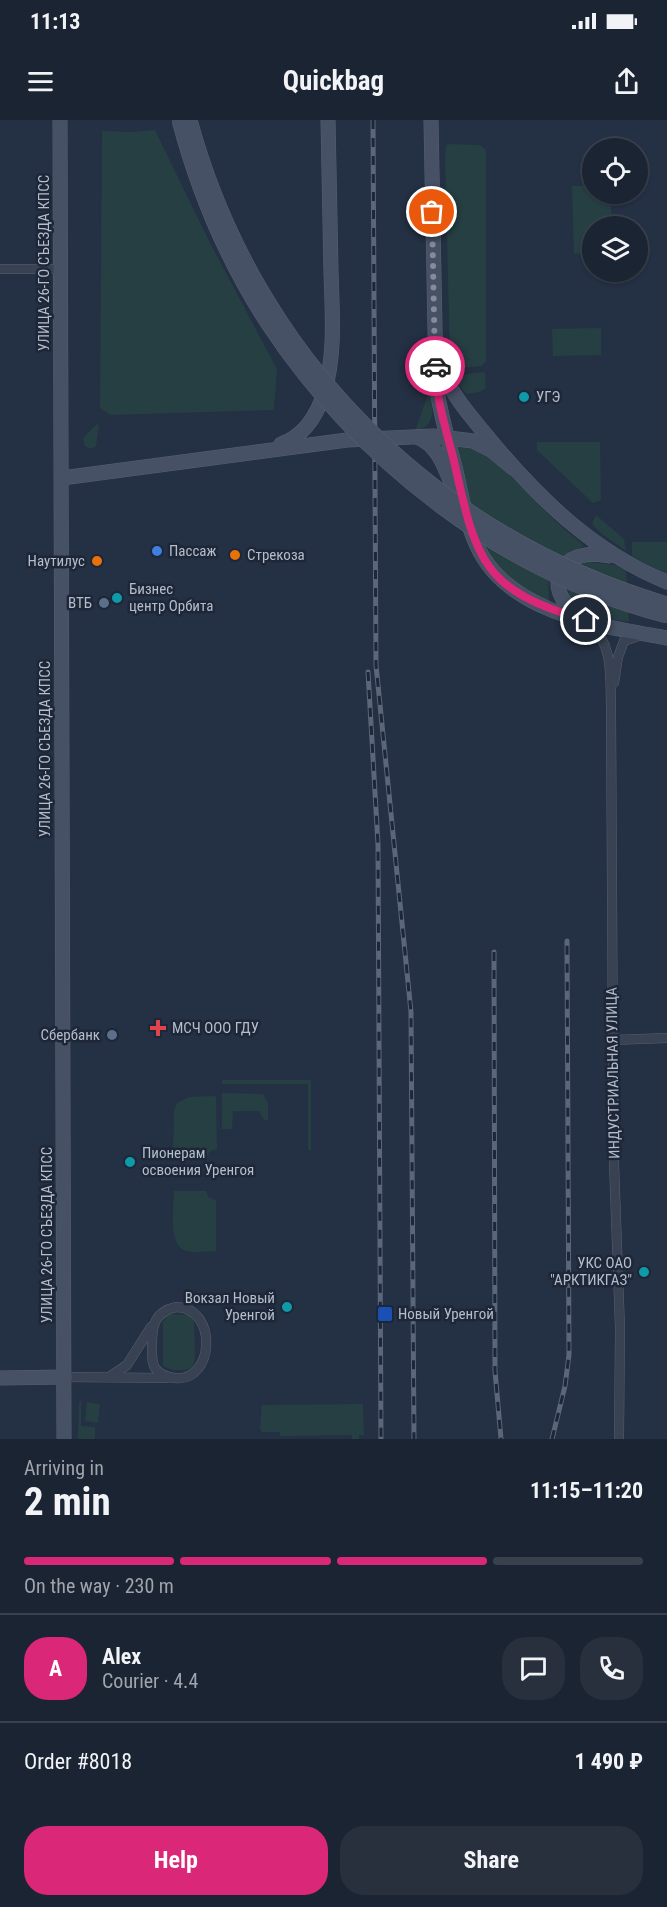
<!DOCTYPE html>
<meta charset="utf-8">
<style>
:root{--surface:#1b2432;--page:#28303e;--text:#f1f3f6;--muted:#a0a4ac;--line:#39414d;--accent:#db2777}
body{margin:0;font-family:"Roboto Condensed",sans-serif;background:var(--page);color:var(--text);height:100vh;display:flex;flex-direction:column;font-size:22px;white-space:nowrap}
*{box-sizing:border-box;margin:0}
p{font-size:20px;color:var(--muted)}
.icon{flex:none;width:33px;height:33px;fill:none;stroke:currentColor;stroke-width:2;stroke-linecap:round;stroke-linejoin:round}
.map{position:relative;height:1319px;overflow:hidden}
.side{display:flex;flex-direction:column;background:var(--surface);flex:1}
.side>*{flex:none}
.fabs{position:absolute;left:582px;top:18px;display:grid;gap:12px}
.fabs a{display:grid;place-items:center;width:66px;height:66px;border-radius:50%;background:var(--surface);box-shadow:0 2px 4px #0004,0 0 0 2px var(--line);font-size:30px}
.pin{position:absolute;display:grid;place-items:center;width:51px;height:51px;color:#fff;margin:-26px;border:3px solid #fff;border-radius:50%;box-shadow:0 2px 6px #0007}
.courier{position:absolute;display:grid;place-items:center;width:60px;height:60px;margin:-30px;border:4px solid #db2777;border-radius:50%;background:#fff;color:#222;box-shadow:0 2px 8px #0007}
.summary em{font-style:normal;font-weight:700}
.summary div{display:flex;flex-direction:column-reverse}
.summary{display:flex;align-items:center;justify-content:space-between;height:102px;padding:0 24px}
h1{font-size:39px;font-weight:700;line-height:45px}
.bar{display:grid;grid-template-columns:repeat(4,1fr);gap:9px 6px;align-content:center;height:72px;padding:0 24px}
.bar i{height:8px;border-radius:4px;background:var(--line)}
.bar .current{background:var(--accent)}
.bar p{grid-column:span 4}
.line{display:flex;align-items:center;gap:15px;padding:0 24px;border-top:2px solid var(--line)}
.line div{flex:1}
.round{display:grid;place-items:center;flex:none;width:63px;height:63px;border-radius:24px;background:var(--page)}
.cta{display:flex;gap:12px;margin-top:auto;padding:12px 24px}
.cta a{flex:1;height:69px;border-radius:24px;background:var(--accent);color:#fff;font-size:24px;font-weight:700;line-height:69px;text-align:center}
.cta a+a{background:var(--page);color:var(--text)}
.status{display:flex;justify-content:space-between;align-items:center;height:42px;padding:0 30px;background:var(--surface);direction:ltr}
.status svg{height:16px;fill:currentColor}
header{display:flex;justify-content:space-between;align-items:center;height:78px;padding:0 24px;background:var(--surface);font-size:27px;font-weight:700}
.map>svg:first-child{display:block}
</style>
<div class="status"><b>11:13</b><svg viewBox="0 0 49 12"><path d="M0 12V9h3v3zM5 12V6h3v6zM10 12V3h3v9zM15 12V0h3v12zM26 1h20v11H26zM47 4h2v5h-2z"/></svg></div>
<header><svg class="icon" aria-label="menu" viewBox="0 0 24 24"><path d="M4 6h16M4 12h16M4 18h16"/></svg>Quickbag<svg class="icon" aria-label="share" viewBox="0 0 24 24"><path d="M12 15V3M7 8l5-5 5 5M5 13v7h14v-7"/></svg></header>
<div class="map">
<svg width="667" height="1319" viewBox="0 0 667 1319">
<rect width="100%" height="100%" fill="#243043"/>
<g fill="#263f43">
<path d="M155,10L209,121L277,249L274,290L110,295L100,288L102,11L132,12Z"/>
<path d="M448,24L480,25L485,29L486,34V241L482,246L462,248L452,244L450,238L445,33L446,26Z"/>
<path d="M572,66H592V74H611V106H592V133L574,134Z"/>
<path d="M601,208V235L553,236L552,209Z"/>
<path d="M485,252L486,268L480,272L466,274L456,261L458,255Z"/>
<path d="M428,274L431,275C432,289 436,306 418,310L416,308Z"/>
<path d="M97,304L99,305L96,326L90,329L85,326L83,318Z"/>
<path d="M537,322H600L601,380L593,383L537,330Z"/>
<path d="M458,327C488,324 526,372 546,392C558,404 572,415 584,426C580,429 572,431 567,434C547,445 548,463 549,482C477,455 472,395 456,329Z"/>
<path d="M596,395L624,419L626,431L602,414L592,404Z"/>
<path d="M632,422H667V455L632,436Z"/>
<path d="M589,442L616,445L626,451L629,502L604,498L581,490L569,477C567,460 570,446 589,442Z"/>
<path d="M222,960H311V1030H308V964H222Z"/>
<path d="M222,973L263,974L268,983V1000H264L259,991H233L232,1009H222Z"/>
<path d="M216,976L217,1029L210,1031L206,1038H173L174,991L177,983L189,977Z"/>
<path d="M174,1071H206L209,1078L216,1080V1131C207,1131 196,1133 187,1131C167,1127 174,1087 174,1071Z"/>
<path d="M168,1194L188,1195L194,1199L195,1239L193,1247C186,1252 171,1251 163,1246V1202Z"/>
<path d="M81,1281V1306L95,1307V1319H78L79,1282Z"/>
<path d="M87,1282L100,1284L98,1303L85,1301Z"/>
<path d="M363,1284L364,1315H359V1319H352V1315L280,1316V1312H262L260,1309L262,1285Z"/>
</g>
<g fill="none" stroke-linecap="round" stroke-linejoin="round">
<defs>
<g id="street">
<path d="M0,149H61"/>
<path d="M589,503C614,525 610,556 611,587L613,950L614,1043L620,1208L619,1319"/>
<path d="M614,563L618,537L624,521L641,515"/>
<path d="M612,920L667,918"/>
<path d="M176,1187C219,1188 214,1263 175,1258C167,1257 160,1255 155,1248C151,1241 152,1233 152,1225C152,1206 154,1192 176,1187Z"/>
<path d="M65,1257L167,1258"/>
<path d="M109,1257L127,1245L151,1207"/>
</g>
<g id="secondary">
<path d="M60,0L64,1319"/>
<path d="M431,0L436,262C439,292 449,322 456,351C462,376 466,403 477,426C508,494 602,506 667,518"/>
<path d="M439,239C447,270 467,292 487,316C537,377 593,432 667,462"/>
<path d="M417,317C438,325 445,348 453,368"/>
<path d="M281,324C304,316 317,295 324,273C336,234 332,191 331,151C330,100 329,50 328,0"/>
<path d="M62,358L347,320L433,316L473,321L491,330L514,349"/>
<path d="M578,495C539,467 561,425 609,436"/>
<path d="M0,1258L65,1257"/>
</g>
</defs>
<use href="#street" stroke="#56606f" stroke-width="10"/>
<use href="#secondary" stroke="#56606f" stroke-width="15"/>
<use href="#street" stroke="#394252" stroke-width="9"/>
<use href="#secondary" stroke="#465165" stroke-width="14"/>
<defs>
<g id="rail">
<path d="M373,0L376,545L411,892L414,1319"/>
<path d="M368,552L378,724L381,1319"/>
<path d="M494,832L495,1251L501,1319"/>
<path d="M552,1319L565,1266L569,1235L567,821"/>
</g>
</defs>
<use href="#rail" stroke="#5a6679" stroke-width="5"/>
<use href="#rail" stroke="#1d2737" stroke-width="3" stroke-dasharray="9" stroke-linecap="butt"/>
<defs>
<g id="secondary-bridge">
<path d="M179,0C198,72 227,141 268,204C359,342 505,455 667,496"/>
<path d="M190,0C254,236 433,415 667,484"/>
</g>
</defs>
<use href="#secondary-bridge" stroke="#56606f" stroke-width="15" stroke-linecap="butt"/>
<use href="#secondary-bridge" stroke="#465165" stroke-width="14"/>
</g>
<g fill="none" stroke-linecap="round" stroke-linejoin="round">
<path stroke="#828c9c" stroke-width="6" stroke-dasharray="0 10.8" d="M432,92L435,246"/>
<path stroke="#db2777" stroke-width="8" d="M435,246C436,279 446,309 454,341C476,440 482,471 586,500"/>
</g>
<g fill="#0f9aa8" stroke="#1d2737" stroke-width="2">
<circle cx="524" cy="277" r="6"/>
<circle cx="117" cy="478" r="6"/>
<circle cx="130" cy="1042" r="6"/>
<circle cx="644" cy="1152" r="6"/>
<circle cx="287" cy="1187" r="6"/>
</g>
<circle fill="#3f7fe0" stroke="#1d2737" stroke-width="2" cx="157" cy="431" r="6"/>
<g fill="#e8710a" stroke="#1d2737" stroke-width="2">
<circle cx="235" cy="435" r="6"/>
<circle cx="97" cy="441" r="6"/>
</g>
<g fill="#5c6f8a" stroke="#1d2737" stroke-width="2">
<circle cx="104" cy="483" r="6"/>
<circle cx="112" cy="915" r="6"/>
</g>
<path fill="#e0444e" stroke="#1d2737" stroke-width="2" d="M155 899h6v6h6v6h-6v6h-6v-6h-6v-6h6z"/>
<rect fill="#1a4fb4" stroke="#1d2737" stroke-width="2" x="377" y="1186" width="16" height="16" rx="3"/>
<g text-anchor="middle" stroke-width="5" stroke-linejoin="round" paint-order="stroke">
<g font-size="15" fill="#b5bdcc" stroke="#1d2737">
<text transform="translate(44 143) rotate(-90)" y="5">УЛИЦА 26-ГО СЪЕЗДА КПСС</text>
<text transform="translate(45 629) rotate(-90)" y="5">УЛИЦА 26-ГО СЪЕЗДА КПСС</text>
<text transform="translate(613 953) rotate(-91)" y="5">ИНДУСТРИАЛЬНАЯ УЛИЦА</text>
<text transform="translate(47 1115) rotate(-90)" y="5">УЛИЦА 26-ГО СЪЕЗДА КПСС</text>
</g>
<g font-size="15" fill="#b5bdcc" stroke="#1d2737" text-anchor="start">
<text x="536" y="282">УГЭ</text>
<text x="169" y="436">Пассаж</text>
<text x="247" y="440">Стрекоза</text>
<text x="85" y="446" text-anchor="end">Наутилус</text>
<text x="129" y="474">Бизнес<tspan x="129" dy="17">центр Орбита</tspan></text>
<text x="92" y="488" text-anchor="end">ВТБ</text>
<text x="172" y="913">МСЧ ООО ГДУ</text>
<text x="100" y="920" text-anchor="end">Сбербанк</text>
<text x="142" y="1038">Пионерам<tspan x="142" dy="17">освоения Уренгоя</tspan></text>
<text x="632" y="1148" text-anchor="end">УКС ОАО<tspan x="632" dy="17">"АРКТИКГАЗ"</tspan></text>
<text x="275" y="1183" text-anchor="end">Вокзал Новый<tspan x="275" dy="17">Уренгой</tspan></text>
<text x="398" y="1199">Новый Уренгой</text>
</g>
</g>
</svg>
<div class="fabs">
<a><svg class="icon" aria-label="locate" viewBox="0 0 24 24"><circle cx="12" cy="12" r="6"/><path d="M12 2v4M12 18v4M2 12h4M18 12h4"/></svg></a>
<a><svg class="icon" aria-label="layers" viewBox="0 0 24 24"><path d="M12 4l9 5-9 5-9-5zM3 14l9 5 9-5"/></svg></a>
</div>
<div class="pin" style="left:432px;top:92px;background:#ea580c"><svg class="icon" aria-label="bag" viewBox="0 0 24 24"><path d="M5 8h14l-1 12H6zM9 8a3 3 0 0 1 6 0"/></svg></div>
<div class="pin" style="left:586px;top:500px;background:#1f2937"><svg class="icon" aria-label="home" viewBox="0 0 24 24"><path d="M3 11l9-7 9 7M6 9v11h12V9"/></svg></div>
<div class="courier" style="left:435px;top:246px"><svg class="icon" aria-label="car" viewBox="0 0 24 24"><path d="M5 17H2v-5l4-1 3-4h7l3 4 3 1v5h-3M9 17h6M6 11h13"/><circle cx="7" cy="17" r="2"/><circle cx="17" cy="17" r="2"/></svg></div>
</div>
<section class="side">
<div class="summary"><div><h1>2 min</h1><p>Arriving in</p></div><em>11:15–11:20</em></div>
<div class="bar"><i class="current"></i><i class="current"></i><i class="current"></i><i></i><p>On the way · 230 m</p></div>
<div class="line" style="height:108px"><b class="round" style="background:var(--accent);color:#fff">A</b><div><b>Alex</b><p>Courier · 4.4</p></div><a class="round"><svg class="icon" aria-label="chat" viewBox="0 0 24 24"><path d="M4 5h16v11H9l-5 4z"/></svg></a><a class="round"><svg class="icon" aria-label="phone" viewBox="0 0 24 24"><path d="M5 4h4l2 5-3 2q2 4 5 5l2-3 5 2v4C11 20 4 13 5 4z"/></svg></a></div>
<div class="line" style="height:78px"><div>Order #8018</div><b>1 490 ₽</b></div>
<div class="cta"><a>Help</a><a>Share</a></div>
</section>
